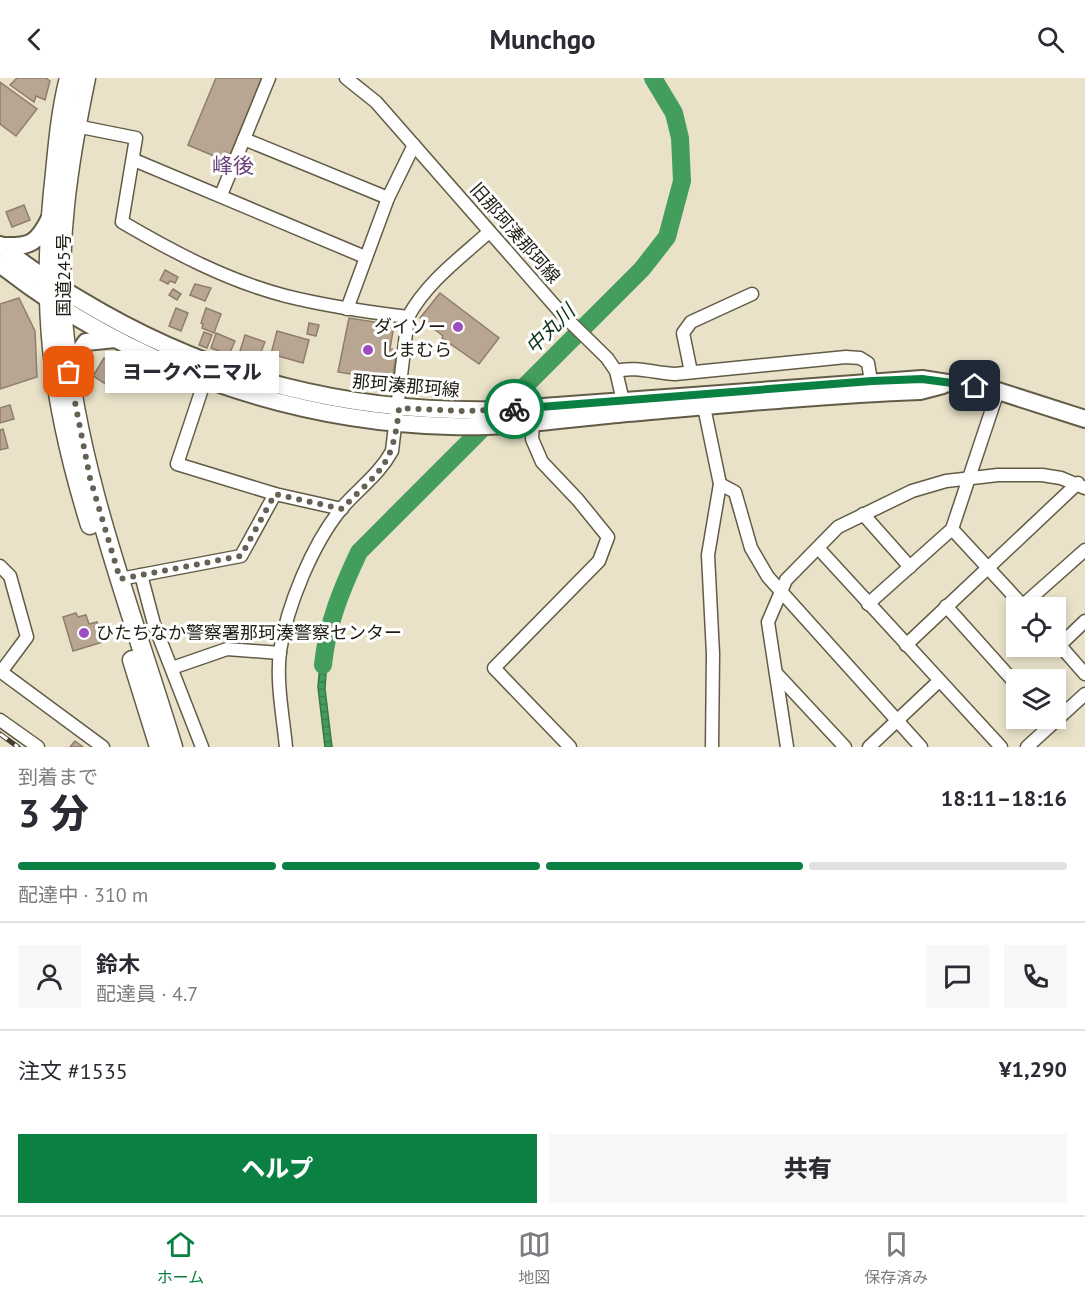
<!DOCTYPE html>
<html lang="ja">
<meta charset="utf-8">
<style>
:root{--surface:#fff;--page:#f7f7f7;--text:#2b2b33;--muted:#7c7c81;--line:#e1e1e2;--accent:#0b8043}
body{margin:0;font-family:"PT Sans","Noto Sans JP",sans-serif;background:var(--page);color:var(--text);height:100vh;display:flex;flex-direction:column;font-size:22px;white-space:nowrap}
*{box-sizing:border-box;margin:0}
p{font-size:20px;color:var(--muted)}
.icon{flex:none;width:33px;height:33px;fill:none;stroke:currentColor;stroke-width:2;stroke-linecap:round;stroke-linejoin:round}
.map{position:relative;height:669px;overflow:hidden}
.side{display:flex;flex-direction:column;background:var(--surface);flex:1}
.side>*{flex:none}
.tools{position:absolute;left:1006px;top:519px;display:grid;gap:12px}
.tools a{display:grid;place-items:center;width:60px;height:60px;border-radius:0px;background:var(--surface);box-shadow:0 3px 9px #0003;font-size:30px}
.pin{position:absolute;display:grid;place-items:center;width:51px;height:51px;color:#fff;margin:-26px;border-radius:12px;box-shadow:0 3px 9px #0006}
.courier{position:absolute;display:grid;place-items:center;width:60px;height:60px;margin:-30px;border:4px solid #0b8043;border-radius:50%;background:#fff;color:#222;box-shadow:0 2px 8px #0007}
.bubble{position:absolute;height:42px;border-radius:0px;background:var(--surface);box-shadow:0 3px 9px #0003;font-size:20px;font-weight:800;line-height:42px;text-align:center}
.summary em{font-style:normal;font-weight:800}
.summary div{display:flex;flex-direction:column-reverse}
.summary{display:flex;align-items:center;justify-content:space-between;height:102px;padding:0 18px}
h1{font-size:39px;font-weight:800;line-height:45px}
.bar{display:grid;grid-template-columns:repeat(4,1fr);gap:9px 6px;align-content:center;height:72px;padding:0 18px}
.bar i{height:8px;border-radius:4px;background:var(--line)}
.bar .on{background:var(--accent)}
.bar p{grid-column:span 4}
.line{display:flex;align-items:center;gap:15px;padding:0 18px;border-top:2px solid var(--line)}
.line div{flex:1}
.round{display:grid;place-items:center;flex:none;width:63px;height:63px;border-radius:0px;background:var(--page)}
.action{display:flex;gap:12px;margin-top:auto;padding:12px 18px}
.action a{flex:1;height:69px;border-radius:0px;background:var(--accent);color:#fff;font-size:24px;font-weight:800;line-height:69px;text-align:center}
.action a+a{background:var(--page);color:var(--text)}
header{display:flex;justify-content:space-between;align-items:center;height:78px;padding:0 18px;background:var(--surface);font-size:27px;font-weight:800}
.tab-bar{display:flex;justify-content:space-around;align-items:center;height:84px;border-top:2px solid var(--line);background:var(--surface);font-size:16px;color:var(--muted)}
.tab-bar a{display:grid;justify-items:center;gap:3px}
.tab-bar .on{color:var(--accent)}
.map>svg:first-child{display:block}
</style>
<header><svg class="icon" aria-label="back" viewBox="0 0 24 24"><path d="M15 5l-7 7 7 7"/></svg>Munchgo<svg class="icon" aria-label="search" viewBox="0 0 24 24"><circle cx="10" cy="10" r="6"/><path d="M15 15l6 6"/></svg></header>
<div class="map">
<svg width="1085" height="669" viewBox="0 0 1085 669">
<defs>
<pattern id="water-rules" width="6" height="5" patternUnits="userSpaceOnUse" patternTransform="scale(1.5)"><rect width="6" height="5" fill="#439e5e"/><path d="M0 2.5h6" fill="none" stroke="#37804c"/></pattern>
</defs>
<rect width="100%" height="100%" fill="#e9e2c9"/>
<path fill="url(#water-rules)" stroke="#387748" stroke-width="1.5" d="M322,562L328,564L325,611L332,669H325L318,609Z"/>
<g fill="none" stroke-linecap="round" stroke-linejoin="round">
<path stroke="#439e5e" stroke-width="18" d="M323,587C327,546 342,510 359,474L642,191L667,159L682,103L680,60L674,35L653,0"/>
</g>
<g fill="#b8a592" stroke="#907e6c" stroke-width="1.5">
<path d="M17,0H46L50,3L45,22L36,18L34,24L10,7Z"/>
<path d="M216,0H262L230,77L225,74L219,80L188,67Z"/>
<path d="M0,4L37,31L16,58L0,46Z"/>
<path d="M24,127L30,142L12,149L6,134Z"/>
<path d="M165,192L178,199L175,205L170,203L168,206L160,202Z"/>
<path d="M195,206L211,210L205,223L190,217Z"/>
<path d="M173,211L181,216L177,222L169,217Z"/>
<path d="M440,215L499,260L479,286L442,260L443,258L420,240Z"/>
<path d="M19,220L35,253L37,299L0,311V226Z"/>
<path d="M176,230L188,235L181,253L169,248Z"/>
<path d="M206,230L221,236L214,255L202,250L203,246L201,245Z"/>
<path d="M349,240L394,247L390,271L397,272L392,303L338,294Z"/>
<path d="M309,245L319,247L316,258L307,256Z"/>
<path d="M277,253L309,262L303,285L271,276Z"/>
<path d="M204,254L212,257L207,270L199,267Z"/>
<path d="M216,255L235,263L229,277L211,270Z"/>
<path d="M245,257L265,264L259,279L240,273Z"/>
<path d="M104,280L115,284L113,286L118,289L107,307L93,298Z"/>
<path d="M10,327L14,341L0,345V330Z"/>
<path d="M3,351L8,370L0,372V352Z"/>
<path d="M76,535L78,539L86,537L89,546L97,544L103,564L73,573L63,539Z"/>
<path d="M75,663L83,669H70Z"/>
</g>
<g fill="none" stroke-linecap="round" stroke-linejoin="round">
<defs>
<g id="minor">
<path d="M346,0L376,24L562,236L607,280L616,293L623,323"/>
<path d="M76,48L136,60L122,144C173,174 228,203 286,218C326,228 367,234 408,239"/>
<path d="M244,61L388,120"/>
<path d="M134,82L365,179"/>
<path d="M221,117L269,0"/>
<path d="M347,231L388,120L414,67"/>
<path d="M616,293C635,288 655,295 675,296L846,279L860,280L868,285L871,303"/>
<path d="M691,294L683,255L691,244L752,216"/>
<path d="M205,302L177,386L275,416L342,431"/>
<path d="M704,329L720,406L708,477L713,576L712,669"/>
<path d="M533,344L532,361L542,384L578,422L608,459L599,483L494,590L570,669"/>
<path d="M720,406L735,414L751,470L768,499L921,669"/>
<path d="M863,436L910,489"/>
<path d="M952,451L1025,530"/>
<path d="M819,471L1001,669"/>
<path d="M0,488L10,498L27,559L1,594"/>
<path d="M141,497L154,546L202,669"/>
<path d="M120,501L241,478L275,416"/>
<path d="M868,526L952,451L998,313"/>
<path d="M1023,527L1085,472"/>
<path d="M946,528L1017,607"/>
<path d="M1056,563L1085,596"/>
<path d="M906,567L1078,405"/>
<path d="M1060,567L1085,543"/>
<path d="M172,590L227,571L280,575"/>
<path d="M0,593L103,669"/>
<path d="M777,596L845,669"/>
<path d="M0,642L38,669"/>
<path d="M286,669C283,638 276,604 280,573C287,528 312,467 341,431C358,411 379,397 392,373L408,239C427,204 459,181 489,154"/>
<path d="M787,669L768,544L786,502L838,449L912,413L946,403L998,397H1042L1061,400L1085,410"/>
<path d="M869,669L939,603"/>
<path d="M1027,669L1085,616"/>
</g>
<g id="major">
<path d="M0,167C26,189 53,206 82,223C213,302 351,336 503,332L922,301L998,313L1085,341"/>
<path d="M2,168C30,169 37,166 50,140"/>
<path d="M0,186C128,287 288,344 450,348C506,350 562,341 618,336C719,327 819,317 920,313L943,307"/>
<path d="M73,298L75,280L86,264L115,261"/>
</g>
<g id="highway">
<path d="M69,0C61,31 58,63 55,95C40,226 51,321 90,447"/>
<path d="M86,0C69,82 55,168 64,252C78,397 131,531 173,669"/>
<path d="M132,582L159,669"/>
</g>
</defs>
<use href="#minor" stroke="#625c47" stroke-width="15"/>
<use href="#major" stroke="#625c47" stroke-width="20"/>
<use href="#highway" stroke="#625c47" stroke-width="21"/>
<use href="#minor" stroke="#fff" stroke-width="12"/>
<use href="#major" stroke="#fff" stroke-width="16"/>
<use href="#highway" stroke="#fff" stroke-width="18"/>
<defs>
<path id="rail" d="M0,656L18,669"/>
</defs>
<use href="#rail" stroke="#413e32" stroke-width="5"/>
<use href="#rail" stroke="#fff" stroke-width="3" stroke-dasharray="9" stroke-linecap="butt"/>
</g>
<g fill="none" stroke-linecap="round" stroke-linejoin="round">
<path stroke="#656153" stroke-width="6" stroke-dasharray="0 10.8" d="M69,294L90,400L120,501L241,478L275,416L342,431C381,390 393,390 399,330L463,333L514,331"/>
<path stroke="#0b8043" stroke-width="8" d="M514,331L872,303L922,301L975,308"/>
</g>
<g fill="#9c4ec0" stroke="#fff" stroke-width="2">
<circle cx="458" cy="249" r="6"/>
<circle cx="368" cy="272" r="6"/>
<circle cx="84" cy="555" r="6"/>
</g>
<g text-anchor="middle" stroke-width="6" stroke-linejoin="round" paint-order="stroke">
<g font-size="18" fill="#1e1c13" stroke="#fff">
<text transform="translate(515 155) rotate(49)" y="6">旧那珂湊那珂線</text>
<text transform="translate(64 197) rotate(-90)" y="6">国道245号</text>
<text transform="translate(406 308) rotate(5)" y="6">那珂湊那珂線</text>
</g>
<g font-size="18" fill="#1e1c13" stroke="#fff" text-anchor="start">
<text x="446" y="255" text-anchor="end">ダイソー</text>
<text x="380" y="278">しまむら</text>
<text x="96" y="561">ひたちなか警察署那珂湊警察センター</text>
</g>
<g font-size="20" font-style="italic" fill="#0d3319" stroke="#fff">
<text transform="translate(550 251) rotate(-45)" y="7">中丸川</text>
</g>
<g font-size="21" fill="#674079" stroke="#fff">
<text x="233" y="95">峰後</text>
</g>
</g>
</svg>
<div class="tools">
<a><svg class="icon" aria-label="locate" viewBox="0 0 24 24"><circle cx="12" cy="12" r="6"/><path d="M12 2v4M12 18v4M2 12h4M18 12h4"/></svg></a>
<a><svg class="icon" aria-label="layers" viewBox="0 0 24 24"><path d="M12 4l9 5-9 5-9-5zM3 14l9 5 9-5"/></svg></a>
</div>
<div class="pin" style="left:69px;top:294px;background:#ea580c"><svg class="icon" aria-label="bag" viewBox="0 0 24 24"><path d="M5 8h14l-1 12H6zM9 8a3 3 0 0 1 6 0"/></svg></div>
<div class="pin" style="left:975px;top:308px;background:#1f2937"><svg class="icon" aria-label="home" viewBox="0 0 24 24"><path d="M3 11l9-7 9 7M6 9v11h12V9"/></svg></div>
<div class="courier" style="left:514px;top:331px"><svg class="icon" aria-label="bike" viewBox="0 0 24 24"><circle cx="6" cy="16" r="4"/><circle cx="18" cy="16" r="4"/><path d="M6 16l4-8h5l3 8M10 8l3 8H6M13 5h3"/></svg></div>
<div class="bubble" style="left:105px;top:273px;width:174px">ヨークベニマル</div>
</div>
<section class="side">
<div class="summary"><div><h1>3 分</h1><p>到着まで</p></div><em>18:11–18:16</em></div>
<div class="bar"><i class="on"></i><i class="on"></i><i class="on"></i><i></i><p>配達中 · 310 m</p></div>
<div class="line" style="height:108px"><a class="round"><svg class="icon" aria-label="person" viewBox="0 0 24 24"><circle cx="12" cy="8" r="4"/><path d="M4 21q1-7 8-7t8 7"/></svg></a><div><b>鈴木</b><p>配達員 · 4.7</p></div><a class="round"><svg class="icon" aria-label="chat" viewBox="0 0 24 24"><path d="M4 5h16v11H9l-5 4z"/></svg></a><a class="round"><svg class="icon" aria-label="phone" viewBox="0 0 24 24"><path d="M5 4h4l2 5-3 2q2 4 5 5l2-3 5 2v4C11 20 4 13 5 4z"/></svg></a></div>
<div class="line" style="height:78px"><div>注文 #1535</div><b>¥1,290</b></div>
<div class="action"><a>ヘルプ</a><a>共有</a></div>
</section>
<nav class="tab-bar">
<a class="on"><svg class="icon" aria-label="home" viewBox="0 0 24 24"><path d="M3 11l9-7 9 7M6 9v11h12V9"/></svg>ホーム</a>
<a><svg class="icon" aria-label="map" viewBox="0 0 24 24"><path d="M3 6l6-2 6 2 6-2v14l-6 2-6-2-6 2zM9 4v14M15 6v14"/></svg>地図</a>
<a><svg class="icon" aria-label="saved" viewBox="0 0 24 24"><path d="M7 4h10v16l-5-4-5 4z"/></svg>保存済み</a>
</nav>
